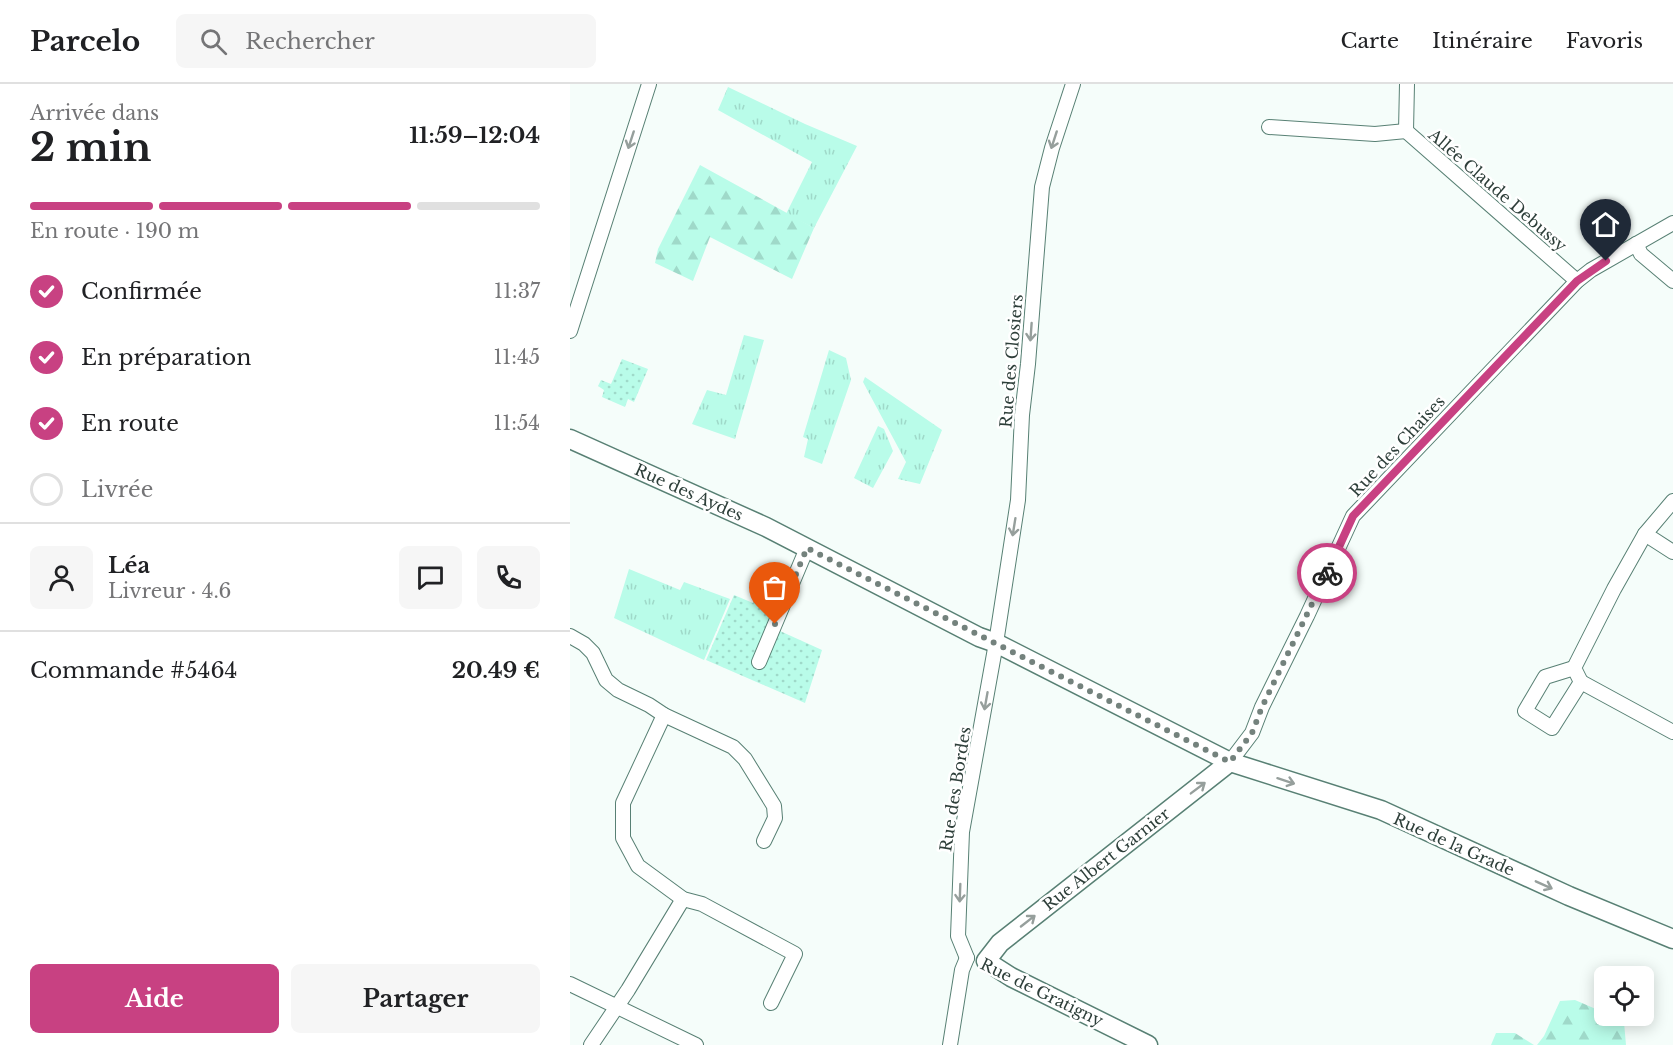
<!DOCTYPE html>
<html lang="fr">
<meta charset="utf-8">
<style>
:root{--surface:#fff;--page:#f6f6f6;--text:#202124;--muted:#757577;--line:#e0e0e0;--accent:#c84182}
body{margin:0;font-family:"Libre Baskerville",serif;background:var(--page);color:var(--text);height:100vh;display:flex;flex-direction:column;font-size:22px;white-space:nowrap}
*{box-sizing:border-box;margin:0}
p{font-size:20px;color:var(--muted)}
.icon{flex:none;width:33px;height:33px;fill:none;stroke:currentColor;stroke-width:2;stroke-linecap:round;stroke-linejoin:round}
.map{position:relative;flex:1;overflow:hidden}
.details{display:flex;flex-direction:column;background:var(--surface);width:570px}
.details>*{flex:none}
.buttons{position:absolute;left:1024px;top:882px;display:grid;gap:12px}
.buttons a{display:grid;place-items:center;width:60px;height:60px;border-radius:9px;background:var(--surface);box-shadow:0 3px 15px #0003;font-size:30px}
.pin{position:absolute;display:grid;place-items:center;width:51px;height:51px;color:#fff;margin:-62px -26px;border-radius:50% 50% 50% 0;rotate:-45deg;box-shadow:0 0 6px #0007}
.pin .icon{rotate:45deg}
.courier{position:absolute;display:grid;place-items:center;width:60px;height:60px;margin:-30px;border:4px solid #c84182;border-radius:50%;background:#fff;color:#222;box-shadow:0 2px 8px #0007}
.headline em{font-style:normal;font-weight:700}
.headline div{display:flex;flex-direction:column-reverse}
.headline{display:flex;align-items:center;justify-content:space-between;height:102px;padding:0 30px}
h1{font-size:39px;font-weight:700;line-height:45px}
.bar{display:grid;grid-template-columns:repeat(4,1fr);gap:9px 6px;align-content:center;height:72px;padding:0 30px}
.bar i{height:8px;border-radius:4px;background:var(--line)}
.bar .on{background:var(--accent)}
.bar p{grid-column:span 4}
.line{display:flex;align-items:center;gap:15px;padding:0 30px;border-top:2px solid var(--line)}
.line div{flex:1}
.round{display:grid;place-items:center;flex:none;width:63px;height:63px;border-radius:9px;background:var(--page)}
ol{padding:0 30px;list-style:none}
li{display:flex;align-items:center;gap:18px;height:66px}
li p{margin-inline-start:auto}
li .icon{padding:6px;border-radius:50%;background:var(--accent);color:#fff;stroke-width:4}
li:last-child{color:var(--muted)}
li i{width:33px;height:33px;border:3px solid var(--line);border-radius:50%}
.action{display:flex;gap:12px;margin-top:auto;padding:12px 30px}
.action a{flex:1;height:69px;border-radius:9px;background:var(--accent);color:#fff;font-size:24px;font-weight:700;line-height:69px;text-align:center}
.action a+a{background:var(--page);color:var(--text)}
header{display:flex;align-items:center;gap:36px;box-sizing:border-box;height:84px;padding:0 30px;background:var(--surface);border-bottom:2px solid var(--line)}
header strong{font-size:28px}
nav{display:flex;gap:33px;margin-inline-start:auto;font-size:21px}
.search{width:420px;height:54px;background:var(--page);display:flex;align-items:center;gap:15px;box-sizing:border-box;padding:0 21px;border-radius:9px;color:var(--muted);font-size:22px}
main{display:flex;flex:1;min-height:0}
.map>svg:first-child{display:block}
</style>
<header>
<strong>Parcelo</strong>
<div class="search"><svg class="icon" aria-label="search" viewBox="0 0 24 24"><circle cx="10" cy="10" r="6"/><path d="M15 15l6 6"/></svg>Rechercher</div>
<nav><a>Carte</a><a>Itinéraire</a><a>Favoris</a></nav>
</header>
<main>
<section class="details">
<div class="headline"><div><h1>2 min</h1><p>Arrivée dans</p></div><em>11:59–12:04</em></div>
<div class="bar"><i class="on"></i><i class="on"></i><i class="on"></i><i></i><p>En route · 190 m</p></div>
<ol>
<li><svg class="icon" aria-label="check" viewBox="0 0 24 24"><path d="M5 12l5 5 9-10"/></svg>Confirmée<p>11:37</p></li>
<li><svg class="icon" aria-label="check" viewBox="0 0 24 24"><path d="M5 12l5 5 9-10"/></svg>En préparation<p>11:45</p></li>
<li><svg class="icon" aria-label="check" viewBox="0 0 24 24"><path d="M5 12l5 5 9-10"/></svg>En route<p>11:54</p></li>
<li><i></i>Livrée</li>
</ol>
<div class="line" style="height:108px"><a class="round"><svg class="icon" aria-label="person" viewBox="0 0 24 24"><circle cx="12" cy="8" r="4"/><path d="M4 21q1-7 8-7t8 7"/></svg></a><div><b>Léa</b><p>Livreur · 4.6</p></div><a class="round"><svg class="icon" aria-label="chat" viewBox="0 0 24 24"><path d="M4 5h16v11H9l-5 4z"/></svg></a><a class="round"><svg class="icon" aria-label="phone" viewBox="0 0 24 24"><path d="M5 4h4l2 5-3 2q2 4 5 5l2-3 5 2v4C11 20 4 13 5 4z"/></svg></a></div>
<div class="line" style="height:78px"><div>Commande #5464</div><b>20.49 €</b></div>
<div class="action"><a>Aide</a><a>Partager</a></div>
</section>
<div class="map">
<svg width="1103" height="961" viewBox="0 0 1103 961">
<defs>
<pattern id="grass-tufts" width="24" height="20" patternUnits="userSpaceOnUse" patternTransform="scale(1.5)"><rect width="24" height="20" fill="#b9fce9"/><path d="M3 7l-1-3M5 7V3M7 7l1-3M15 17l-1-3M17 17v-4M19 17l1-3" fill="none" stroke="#9fd9c9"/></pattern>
<pattern id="forest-firs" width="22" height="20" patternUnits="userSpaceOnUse" patternTransform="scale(1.5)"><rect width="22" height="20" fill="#b9fce9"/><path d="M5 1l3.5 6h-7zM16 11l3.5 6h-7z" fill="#9fd9c9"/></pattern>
<pattern id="garden-dots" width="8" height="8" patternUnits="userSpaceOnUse" patternTransform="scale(1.5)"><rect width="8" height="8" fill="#b9fce9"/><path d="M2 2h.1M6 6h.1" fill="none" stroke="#9fd9c9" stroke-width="1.8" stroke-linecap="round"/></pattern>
</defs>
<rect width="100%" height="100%" fill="#f5fdfa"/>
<g fill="url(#grass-tufts)">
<path d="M158,3L235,40L287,62L244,144L216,130L242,78L148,26Z"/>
<path d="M174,251L194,256L165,355L122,340L137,306L156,311Z"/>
<path d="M259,266L276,274L281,296L252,380L234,373L238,355L233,353Z"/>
<path d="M295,293L372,346L350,400L328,395L336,378L293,298Z"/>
<path d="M308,342L314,345L323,367L303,404L284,394Z"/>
<path d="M59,485L110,506L114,498L160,515L134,576L44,534Z"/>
</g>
<g fill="url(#forest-firs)">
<path d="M130,81L244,144L222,195L140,153L123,197L85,179L88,165Z"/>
<path d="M1005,916L1035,929V932L1054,938L1056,961H967L974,952L990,917Z"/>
<path d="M926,949H945L964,961H921Z"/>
</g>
<g fill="url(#garden-dots)">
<path d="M52,275L78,285L64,318L58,315L55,323L32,313L34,306L28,302L31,296L41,300Z"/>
<path d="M195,491L217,499L221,514L210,547L252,566L235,619L136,576L164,511L183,519Z"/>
</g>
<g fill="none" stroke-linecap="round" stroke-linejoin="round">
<defs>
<g id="minor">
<path d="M837,0L836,47L1007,197"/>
<path d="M699,43L805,50L836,47"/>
<path d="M1066,160L1071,170L1103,197"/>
<path d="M0,247L79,0"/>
<path d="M1075,450L1103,468"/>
<path d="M0,552L14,560L23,569L36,596L48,606L79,621L94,631L163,663L175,675L204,722L205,734L194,757"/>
<path d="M189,578L237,464"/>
<path d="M1004,584L975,593L955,627L982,644L1011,598"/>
<path d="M1011,598L1004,584L1044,505L1075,450L1103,417"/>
<path d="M1011,598L1103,648"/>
<path d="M94,631L53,719V754L68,782L113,815L132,820L225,870L201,919"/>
<path d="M660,678L682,649L692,623L737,532L783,432L1007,197L1021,186L1103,139"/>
<path d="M397,874L388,852L392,748L426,559L448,416L452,331L458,280L472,103L482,64L503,0"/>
<path d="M0,900L126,961"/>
<path d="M21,961L58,906L113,815"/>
<path d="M380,961L392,886L397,874"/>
</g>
<g id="tertiary">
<path d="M0,355L196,443L409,553L426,559L660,678L811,726L999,812L1103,855"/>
<path d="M578,961L441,893L416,877L430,859L660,678"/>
</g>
</defs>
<use href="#minor" stroke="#588074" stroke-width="16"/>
<use href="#tertiary" stroke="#588074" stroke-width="21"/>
<use href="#minor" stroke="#fff" stroke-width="14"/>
<use href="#tertiary" stroke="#fff" stroke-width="18"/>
</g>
<defs><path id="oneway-shaft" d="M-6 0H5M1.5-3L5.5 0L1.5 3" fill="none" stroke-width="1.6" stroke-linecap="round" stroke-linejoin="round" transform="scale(1.5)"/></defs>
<g stroke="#969f9c">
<use href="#oneway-shaft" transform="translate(61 56) rotate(108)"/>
<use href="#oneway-shaft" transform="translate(484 56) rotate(108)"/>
<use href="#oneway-shaft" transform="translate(461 248) rotate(94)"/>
<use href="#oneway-shaft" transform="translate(444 443) rotate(99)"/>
<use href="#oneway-shaft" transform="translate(416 617) rotate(100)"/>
<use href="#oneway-shaft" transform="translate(716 697) rotate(18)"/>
<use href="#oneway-shaft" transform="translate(628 704) rotate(-37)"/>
<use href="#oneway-shaft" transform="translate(974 801) rotate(24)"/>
<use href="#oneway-shaft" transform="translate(390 809) rotate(92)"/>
<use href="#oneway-shaft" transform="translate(458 837) rotate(-38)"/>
</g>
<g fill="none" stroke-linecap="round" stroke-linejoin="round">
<path stroke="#74827d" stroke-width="6" stroke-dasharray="0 10.8" d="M205,540L237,464L660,678L682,649L692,623L757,489"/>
<path stroke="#c84182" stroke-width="8" d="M757,489L783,432L1007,197L1036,177"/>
</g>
<g text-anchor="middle" stroke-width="5" stroke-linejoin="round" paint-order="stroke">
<g font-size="16" fill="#2e3f3a" stroke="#fff">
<text transform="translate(928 106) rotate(41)" y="6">Allée Claude Debussy</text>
<text transform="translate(441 277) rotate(-85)" y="6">Rue des Closiers</text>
<text transform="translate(827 362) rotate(-47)" y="6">Rue des Chaises</text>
<text transform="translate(119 408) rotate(24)" y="6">Rue des Aydes</text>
<text transform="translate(385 705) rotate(-81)" y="6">Rue des Bordes</text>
<text transform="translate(884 760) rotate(24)" y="6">Rue de la Grade</text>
<text transform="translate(536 775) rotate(-38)" y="6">Rue Albert Garnier</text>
<text transform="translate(472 908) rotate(26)" y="6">Rue de Gratigny</text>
</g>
</g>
</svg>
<div class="buttons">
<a><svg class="icon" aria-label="locate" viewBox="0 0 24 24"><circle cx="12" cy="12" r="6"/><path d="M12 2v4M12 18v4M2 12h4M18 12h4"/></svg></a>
</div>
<div class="pin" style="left:205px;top:540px;background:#ea580c"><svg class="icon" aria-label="bag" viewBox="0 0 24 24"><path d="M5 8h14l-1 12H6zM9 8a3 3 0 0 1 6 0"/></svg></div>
<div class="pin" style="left:1036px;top:177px;background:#1f2937"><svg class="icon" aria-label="home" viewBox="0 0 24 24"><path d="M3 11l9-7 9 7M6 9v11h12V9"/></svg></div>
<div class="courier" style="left:757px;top:489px"><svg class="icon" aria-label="bike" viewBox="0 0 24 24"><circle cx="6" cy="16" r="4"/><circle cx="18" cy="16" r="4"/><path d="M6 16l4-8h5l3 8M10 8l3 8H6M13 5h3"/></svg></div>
</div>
</main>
